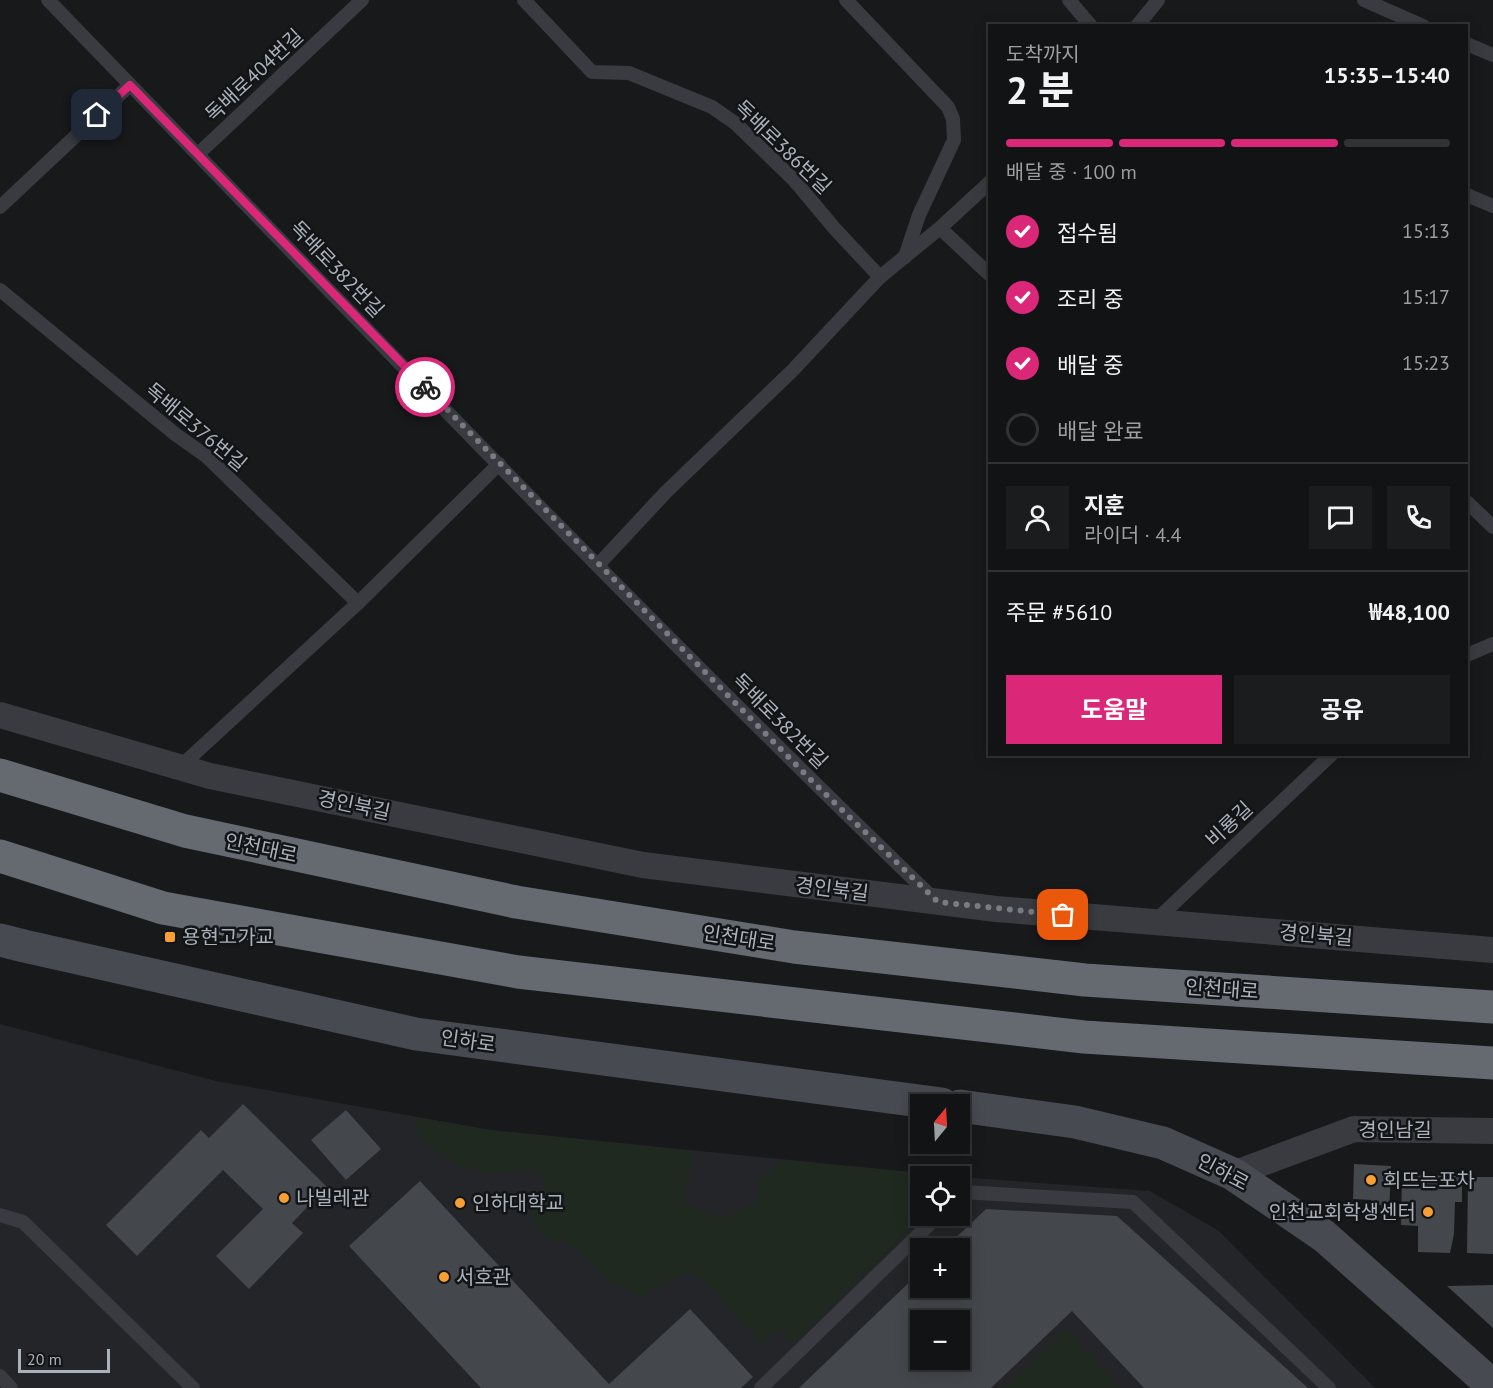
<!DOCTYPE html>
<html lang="ko">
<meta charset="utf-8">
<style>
:root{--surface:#121314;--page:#1b1c1d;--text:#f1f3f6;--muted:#9c9ea0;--line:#313234;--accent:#db2777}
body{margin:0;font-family:"PT Sans","Noto Sans KR",sans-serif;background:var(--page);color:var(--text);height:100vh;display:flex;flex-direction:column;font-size:22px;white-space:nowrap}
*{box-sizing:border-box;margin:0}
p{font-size:20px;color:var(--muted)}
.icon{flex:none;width:33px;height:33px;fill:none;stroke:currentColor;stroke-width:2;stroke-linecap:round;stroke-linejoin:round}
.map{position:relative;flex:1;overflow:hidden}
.sheet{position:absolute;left:988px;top:24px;width:480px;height:732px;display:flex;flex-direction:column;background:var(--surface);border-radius:0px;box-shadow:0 3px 15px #0003,0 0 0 2px var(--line)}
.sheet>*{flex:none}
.needle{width:39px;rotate:18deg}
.tools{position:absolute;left:910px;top:1094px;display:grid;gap:12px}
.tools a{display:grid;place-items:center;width:60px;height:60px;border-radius:0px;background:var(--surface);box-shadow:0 3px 15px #0003,0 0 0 2px var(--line);font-size:30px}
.scale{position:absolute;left:18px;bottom:15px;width:92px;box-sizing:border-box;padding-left:6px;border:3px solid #aab1bb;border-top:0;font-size:16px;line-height:21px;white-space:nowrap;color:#aab1bb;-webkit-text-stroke:4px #131416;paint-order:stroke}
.pin{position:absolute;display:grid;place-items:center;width:51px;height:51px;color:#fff;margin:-26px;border-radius:12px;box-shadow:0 3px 9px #0006}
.courier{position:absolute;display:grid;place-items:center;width:60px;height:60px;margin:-30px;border:4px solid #db2777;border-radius:50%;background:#fff;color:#222;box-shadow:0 2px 8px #0007}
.overview em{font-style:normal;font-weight:700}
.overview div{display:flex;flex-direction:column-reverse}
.overview{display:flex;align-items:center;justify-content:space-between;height:102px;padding:0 18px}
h1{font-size:39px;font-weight:700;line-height:45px}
.bar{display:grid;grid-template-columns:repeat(4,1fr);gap:9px 6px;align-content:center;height:72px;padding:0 18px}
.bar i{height:8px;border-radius:4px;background:var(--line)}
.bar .current{background:var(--accent)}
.bar p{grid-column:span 4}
.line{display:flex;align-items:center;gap:15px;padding:0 18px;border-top:2px solid var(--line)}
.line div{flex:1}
.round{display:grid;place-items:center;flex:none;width:63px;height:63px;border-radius:0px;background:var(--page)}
ol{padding:0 18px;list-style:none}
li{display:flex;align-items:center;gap:18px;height:66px}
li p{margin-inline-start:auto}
li .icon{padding:6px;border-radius:50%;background:var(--accent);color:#fff;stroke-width:4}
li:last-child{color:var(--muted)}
li i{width:33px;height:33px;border:3px solid var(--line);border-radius:50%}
.button{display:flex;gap:12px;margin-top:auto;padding:12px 18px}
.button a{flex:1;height:69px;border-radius:0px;background:var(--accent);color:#fff;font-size:24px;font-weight:700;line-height:69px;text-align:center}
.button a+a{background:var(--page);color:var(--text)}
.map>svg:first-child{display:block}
</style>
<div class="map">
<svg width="1493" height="1388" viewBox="0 0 1493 1388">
<rect width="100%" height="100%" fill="#18191b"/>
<path fill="#242528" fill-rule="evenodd" d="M0,1024L216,1081L490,1130L950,1176H921V1215H960V1177L1150,1191L1219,1231L1375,1388H0ZM921,1248H960V1287H921ZM921,1320H960V1359H921Z"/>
<g fill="#202920">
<path d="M416,1117L490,1130L695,1151L683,1202L721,1218L756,1203L759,1180L786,1160L950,1176H921V1215H925L794,1343L780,1329L761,1343L696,1272L679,1276L641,1297L608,1279L573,1247L541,1234L530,1211L547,1182L533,1169L492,1175L455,1163L428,1145L414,1127Z"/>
<path d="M1066,1329L1122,1388H1004Z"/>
</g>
<g fill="#44474b" fill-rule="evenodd">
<path d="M243,1104L327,1187L292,1223L303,1233L249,1289L216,1256L263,1209L223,1170L137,1256L106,1225L201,1130L209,1138Z"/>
<path d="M346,1110L381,1149L346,1180L311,1140Z"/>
<path d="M1354,1164L1391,1166L1389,1216H1381V1205H1370L1371,1200L1353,1199Z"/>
<path d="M1402,1174L1462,1176V1202H1455L1454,1234L1450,1253L1418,1252V1226L1401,1225Z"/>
<path d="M1468,1177H1493V1254L1467,1253Z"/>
<path d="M420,1181L609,1384L690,1309L753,1377L741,1388H481L349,1246Z"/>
<path d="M986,1209L1117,1216L1308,1388H1144L1072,1311L991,1388H799L921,1271V1287H960V1248H945ZM921,1320H960V1359H921Z"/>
<path d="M1493,1285V1328L1447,1286Z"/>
</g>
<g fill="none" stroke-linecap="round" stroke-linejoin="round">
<g stroke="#393b40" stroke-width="14">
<path d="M48,0C341,302 631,607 934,899"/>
<path d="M524,0L592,72L629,73L712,107L735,123L794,180L835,229L880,277"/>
<path d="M846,0L948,107L953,119L954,140L919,215L905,257"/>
<path d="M1069,0L1091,26"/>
<path d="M1364,0L1423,26"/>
<path d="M1137,26L1158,0"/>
<path d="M1467,44L1493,55"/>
<path d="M198,154L362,0"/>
<path d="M1467,195L1493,206"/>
<path d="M0,207L130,85"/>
<path d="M940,228L990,275"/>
<path d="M0,290L175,434L206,456L358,603"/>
<path d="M1467,502L1493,527"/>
<path d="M598,565L666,492L792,371L880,277L940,228L990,182"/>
<path d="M1467,655L1493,644"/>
<path d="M180,767L358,603L499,464"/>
<path d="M1154,922L1332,754"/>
<path d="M960,1194L962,1192L1133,1202L1329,1388"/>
<path d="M0,1215L23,1222L193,1388"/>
<path d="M0,1376L11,1388"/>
<path d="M761,1388L939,1215"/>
</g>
<g stroke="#393b40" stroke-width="26">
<path d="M0,715L210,776L643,865L996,909L1493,950"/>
<path d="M1233,1174L1354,1129L1493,1131"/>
</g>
<g stroke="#474a50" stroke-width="33">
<path d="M0,940L24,946L416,1034L942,1104"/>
<path d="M960,1106L1075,1122L1163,1143L1233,1174L1324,1236L1493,1386"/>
</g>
<g stroke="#656a71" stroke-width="33">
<path d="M0,775L185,831L516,902L794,947L1085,980L1493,1007"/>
<path d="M0,856L163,908L518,972L1084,1037L1493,1063"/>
</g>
</g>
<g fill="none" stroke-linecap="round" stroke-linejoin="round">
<path stroke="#777c83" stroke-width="6" stroke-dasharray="0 10.8" d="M425,387L814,783L938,902L1063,915"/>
<path stroke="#db2777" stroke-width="8" d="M97,115L130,85L425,387"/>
</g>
<g fill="#f79e34" stroke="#131416" stroke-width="2">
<rect x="164" y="931" width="12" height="12" rx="3"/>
<circle cx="1371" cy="1180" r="6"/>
<circle cx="284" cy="1198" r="6"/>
<circle cx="460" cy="1203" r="6"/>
<circle cx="1428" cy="1212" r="6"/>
<circle cx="444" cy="1277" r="6"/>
</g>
<g text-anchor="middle" stroke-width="5" stroke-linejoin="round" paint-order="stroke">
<g font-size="20" fill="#aab1bb" stroke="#131416">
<text transform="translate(254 75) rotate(-43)" y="7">독배로404번길</text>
<text transform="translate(783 147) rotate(44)" y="7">독배로386번길</text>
<text transform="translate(337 269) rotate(46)" y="7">독배로382번길</text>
<text transform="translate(196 427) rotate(40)" y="7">독배로376번길</text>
<text transform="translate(780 721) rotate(45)" y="7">독배로382번길</text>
<text transform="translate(354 805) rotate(12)" y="7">경인북길</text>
<text transform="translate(1229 824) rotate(-43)" y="7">비룡길</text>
<text transform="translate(261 848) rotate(12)" y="7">인천대로</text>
<text transform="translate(832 889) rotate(7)" y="7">경인북길</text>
<text transform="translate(1316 935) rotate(5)" y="7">경인북길</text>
<text transform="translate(739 938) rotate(9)" y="7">인천대로</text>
<text transform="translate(1222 989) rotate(4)" y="7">인천대로</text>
<text transform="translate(468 1041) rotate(8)" y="7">인하로</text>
<text x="1395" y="1137">경인남길</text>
<text transform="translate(1223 1172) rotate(28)" y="7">인하로</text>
</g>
<g font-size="20" fill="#aab1bb" stroke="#131416" text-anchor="start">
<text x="182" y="944">용현고가교</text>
<text x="1383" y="1187">회뜨는포차</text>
<text x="296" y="1205">나빌레관</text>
<text x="472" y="1210">인하대학교</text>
<text x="1416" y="1219" text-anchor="end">인천교회학생센터</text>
<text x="456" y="1284">서호관</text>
</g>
</g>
</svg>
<div class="tools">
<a><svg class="needle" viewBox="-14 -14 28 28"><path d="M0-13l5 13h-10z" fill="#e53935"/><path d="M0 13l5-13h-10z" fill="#9c9ea0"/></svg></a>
<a><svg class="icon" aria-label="locate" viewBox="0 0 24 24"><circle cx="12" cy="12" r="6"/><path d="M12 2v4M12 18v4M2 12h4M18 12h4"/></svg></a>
<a>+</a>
<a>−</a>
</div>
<div class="scale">20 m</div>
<div class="pin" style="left:1063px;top:915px;background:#ea580c"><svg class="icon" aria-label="bag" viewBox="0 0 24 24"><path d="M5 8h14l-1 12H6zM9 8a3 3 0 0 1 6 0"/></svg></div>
<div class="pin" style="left:97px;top:115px;background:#1f2937"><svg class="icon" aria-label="home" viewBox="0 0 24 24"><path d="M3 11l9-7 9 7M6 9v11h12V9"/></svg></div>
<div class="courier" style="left:425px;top:387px"><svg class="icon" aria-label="bike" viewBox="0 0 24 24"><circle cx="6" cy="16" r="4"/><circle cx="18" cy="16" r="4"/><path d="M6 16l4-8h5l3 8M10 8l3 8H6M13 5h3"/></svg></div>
<section class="sheet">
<div class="overview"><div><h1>2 분</h1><p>도착까지</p></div><em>15:35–15:40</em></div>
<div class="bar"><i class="current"></i><i class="current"></i><i class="current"></i><i></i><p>배달 중 · 100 m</p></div>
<ol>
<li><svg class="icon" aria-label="check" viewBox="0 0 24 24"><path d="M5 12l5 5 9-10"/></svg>접수됨<p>15:13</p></li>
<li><svg class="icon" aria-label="check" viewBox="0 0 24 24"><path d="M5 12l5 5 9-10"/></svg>조리 중<p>15:17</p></li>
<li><svg class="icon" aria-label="check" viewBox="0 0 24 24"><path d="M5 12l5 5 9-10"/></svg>배달 중<p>15:23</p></li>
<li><i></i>배달 완료</li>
</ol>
<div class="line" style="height:108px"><a class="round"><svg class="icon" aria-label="person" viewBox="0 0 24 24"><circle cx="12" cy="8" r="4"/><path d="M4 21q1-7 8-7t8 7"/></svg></a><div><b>지훈</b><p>라이더 · 4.4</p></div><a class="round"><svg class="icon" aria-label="chat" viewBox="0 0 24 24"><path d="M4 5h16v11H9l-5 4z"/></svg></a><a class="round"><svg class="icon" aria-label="phone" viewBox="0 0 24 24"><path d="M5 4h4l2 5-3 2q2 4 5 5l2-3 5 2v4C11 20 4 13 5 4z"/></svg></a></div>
<div class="line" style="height:78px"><div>주문 #5610</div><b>₩48,100</b></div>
<div class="button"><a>도움말</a><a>공유</a></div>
</section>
</div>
